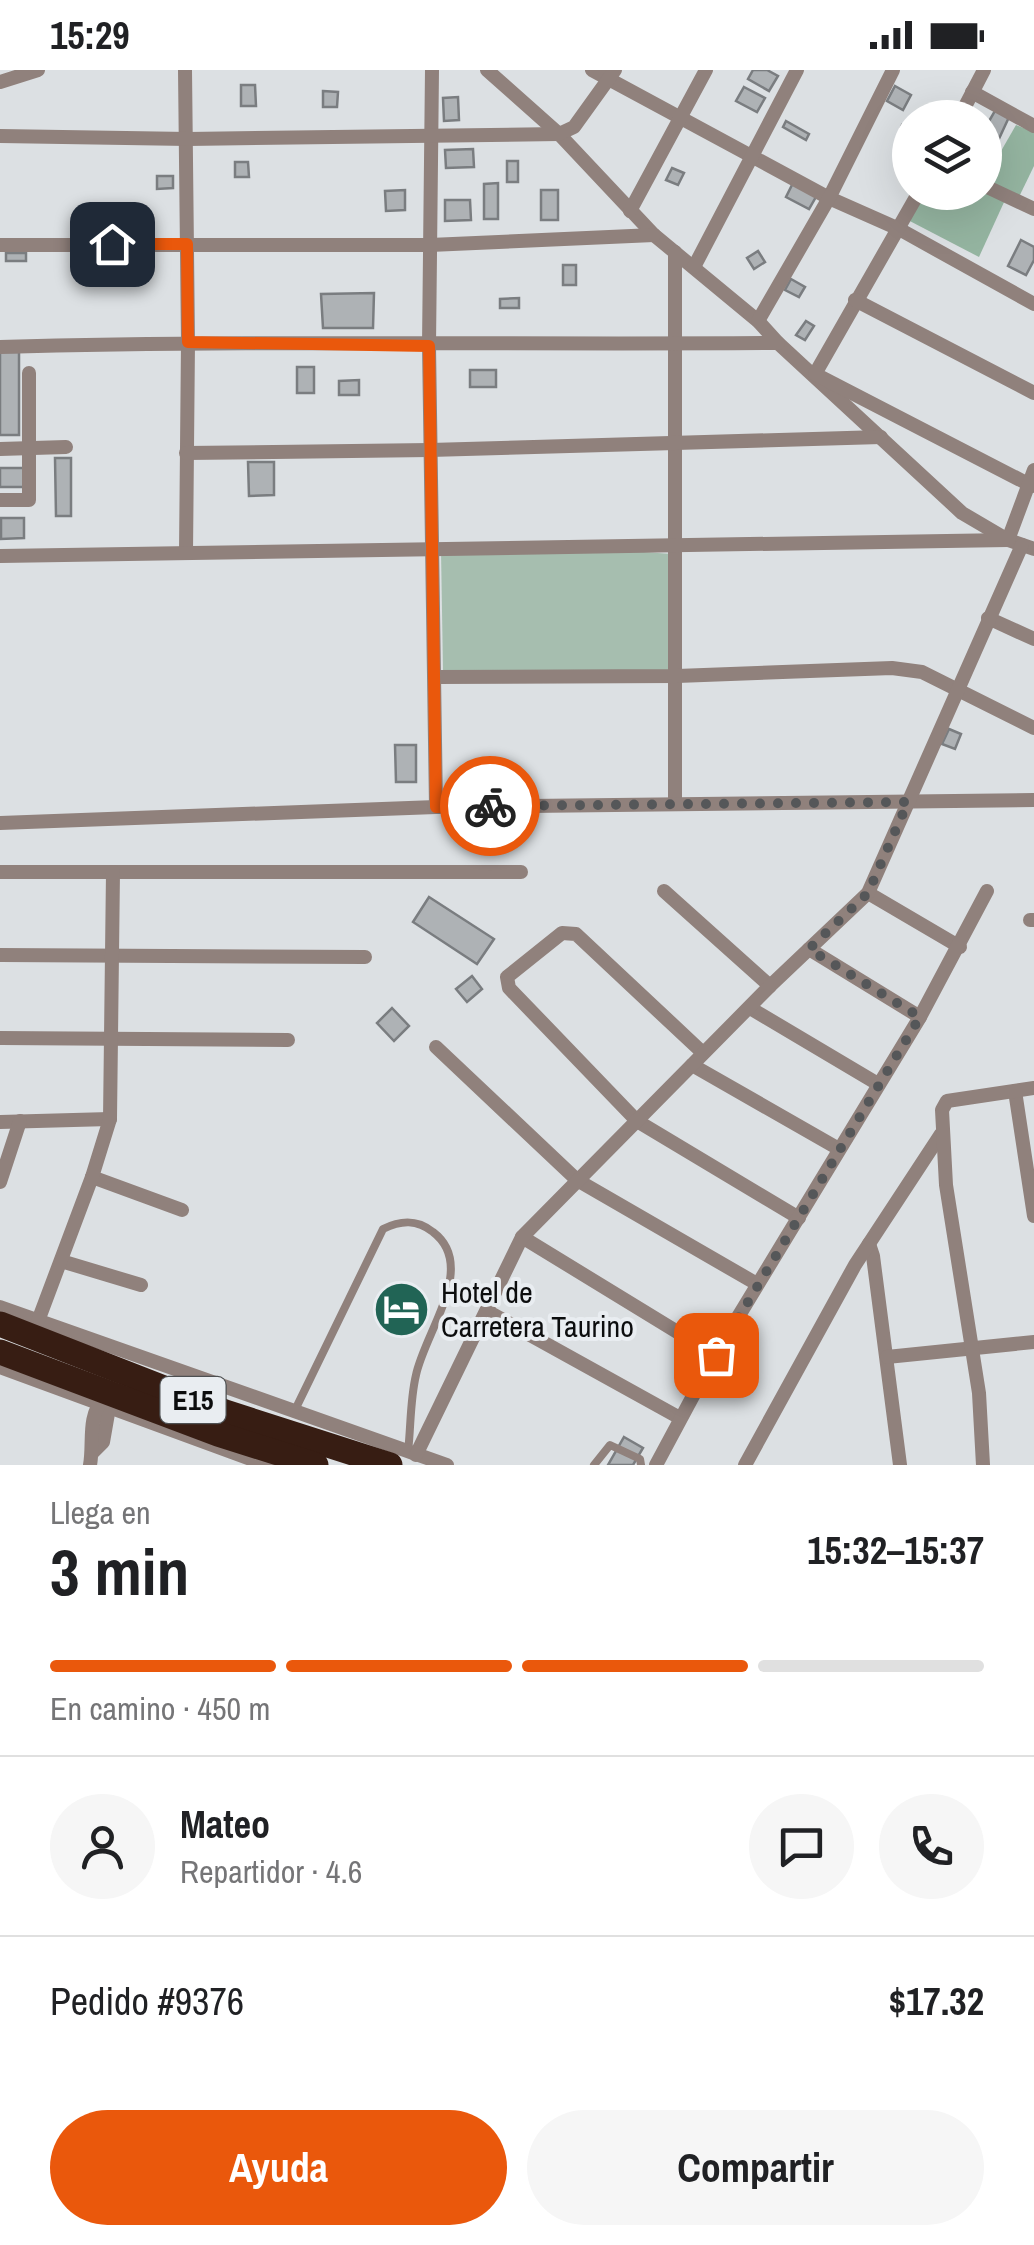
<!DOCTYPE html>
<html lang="es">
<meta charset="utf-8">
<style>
:root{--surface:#fff;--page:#f6f6f6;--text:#202124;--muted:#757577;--line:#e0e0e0;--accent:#ea580c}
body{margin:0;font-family:"Archivo Narrow",sans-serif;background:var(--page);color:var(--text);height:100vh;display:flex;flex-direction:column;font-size:38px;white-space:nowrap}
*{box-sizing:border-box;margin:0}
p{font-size:32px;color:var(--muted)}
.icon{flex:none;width:55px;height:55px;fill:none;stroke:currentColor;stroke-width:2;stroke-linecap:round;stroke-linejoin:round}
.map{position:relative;height:1395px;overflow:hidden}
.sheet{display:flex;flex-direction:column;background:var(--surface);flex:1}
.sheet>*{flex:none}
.fabs{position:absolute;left:892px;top:30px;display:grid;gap:20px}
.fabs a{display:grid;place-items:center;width:110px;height:110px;border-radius:50%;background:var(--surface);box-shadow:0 10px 40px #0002;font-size:50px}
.pin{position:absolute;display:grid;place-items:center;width:85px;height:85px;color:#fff;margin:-42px;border-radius:20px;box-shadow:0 5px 15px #0006}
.courier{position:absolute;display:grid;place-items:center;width:100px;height:100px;margin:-50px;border:8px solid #ea580c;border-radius:50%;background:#fff;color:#222;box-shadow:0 2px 12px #0007}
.overview em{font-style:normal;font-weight:700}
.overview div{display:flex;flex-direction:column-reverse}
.overview{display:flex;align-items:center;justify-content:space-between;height:170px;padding:0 50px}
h1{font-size:65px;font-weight:700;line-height:75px}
.bar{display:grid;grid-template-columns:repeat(4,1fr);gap:15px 10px;align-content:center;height:120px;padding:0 50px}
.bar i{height:12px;border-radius:8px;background:var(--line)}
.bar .active{background:var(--accent)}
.bar p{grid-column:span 4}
.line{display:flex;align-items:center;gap:25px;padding:0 50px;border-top:2px solid var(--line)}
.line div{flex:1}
.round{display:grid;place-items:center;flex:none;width:105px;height:105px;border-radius:52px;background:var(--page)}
.action{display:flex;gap:20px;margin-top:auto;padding:20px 50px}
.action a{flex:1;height:115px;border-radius:60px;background:var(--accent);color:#fff;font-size:40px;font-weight:700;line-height:115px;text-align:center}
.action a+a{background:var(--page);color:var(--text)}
.status{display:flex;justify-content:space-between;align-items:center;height:70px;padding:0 50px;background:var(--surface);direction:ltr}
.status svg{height:28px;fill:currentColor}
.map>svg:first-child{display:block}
</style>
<div class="status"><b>15:29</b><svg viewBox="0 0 49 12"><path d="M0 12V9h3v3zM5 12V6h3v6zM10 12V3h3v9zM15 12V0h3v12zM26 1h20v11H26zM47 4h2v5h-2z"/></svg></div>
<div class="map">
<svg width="1034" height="1395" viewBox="0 0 1034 1395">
<rect width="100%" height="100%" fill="#dce0e3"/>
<path fill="#a6beaf" d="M615,480L672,484L670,600L443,601L441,481Z"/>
<g fill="#94b4a0">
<path d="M1016,55L1034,62V96L1018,129L985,109Z"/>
<path d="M985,122L1005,130L979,187L904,148L919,123Z"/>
</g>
<g fill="#aeb2b5" stroke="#7a7d80" stroke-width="2.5">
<path d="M753,0H767L778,6L769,21L748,9Z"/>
<path d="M241,15H255L256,36H241Z"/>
<path d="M895,16L911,25L903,40L887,31Z"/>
<path d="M744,17L765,28L757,42L736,31Z"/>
<path d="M323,21L338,22L337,37H323Z"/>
<path d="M458,27L459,50L444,51L443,28Z"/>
<path d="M996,39L1010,45L997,73L985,67V58Z"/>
<path d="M786,51L809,64L806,70L783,57Z"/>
<path d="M902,55L910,59L909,75L896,70Z"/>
<path d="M473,79L474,97L446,98L445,80Z"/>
<rect x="507" y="91" width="11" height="21"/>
<path d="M235,92H248L249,107H235Z"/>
<path d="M672,98L684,103L678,115L666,110Z"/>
<path d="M157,106H173V118L157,119Z"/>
<path d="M498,113V149H484V114Z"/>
<path d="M793,113L817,125L809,139L786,127Z"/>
<path d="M405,120V140L386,141L385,121Z"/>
<rect x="541" y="120" width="17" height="30"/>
<path d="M445,130H470L471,150L445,151Z"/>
<path d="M1021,170L1034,177V190L1026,205L1008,196Z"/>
<path d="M758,181L765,192L754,199L747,188Z"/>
<rect x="6" y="183" width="20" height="8"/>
<rect x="563" y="195" width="13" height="20"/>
<path d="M791,209L805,217L799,227L785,220Z"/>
<path d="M374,223L373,258H323L321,224Z"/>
<path d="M519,228V238H500V229Z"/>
<path d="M806,251L814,256L805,270L796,265Z"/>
<rect x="0" y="282" width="19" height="83"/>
<rect x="297" y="297" width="17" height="26"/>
<rect x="470" y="300" width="26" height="17"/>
<path d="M359,310V325H339V311Z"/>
<path d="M55,388H71V446H56Z"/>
<path d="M248,392H274V425L249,426Z"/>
<path d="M0,398H25L26,417H0Z"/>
<path d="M1,448H24V468L1,469Z"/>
<path d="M949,659L961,664L955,679L942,674Z"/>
<path d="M395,675H416V712H396Z"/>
<path d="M429,827L494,869L477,894L413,852Z"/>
<path d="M472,906L482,919L467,932L456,919Z"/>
<path d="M392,938L409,956L394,971L377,953Z"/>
<path d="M624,1367L643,1378L633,1395H608Z"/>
</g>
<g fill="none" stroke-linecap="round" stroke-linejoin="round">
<g stroke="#90817c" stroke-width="8">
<path d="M295,1340L383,1159C401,1150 417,1149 433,1162C478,1196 425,1262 416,1305C410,1330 411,1356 408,1382"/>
<path d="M594,1395L610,1375L640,1389L641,1395"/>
</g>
<g stroke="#90817c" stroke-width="14">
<path d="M185,0L188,272L186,483"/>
<path d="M432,0L429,276L436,737"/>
<path d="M487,0L559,64L654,165L758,251L778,273L962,443L1008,470L1034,479"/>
<path d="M592,0L829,128L899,159L1034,234"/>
<path d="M0,12L38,0"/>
<path d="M972,22L1034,56"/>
<path d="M959,48L984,0"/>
<path d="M0,66L188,69L559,64L574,57L615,0"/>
<path d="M985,116L1034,139"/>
<path d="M919,122L815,304L1032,416"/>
<path d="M630,141L706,0"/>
<path d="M0,175H430L654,165"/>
<path d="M675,182V734"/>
<path d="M694,197L797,0"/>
<path d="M855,230L1034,323"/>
<path d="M758,251L829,128L893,0"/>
<path d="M0,277C259,270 519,275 778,273"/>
<path d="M0,379L66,377"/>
<path d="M186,383L430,380L881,367"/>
<path d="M0,430H29V303"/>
<path d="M0,486L1008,470L1034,400"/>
<path d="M988,548L1034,569"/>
<path d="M435,607L677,606L892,598L922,602L1034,658"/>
<path d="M0,753L436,737L1034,730"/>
<path d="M0,802H521"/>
<path d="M664,821L770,916"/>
<path d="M868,823L960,877"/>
<path d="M1030,850H1034"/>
<path d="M809,879L920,947"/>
<path d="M0,885L365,887"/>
<path d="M750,938L878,1014"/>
<path d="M0,968L288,970"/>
<path d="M436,977L577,1110L757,1214"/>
<path d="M703,983L576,864L562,863L507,907L509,918L637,1051L799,1148"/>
<path d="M692,995L839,1079"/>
<path d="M1015,1021L1034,1146"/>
<path d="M0,1052L110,1049"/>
<path d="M92,1107L182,1140"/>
<path d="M0,1112L20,1051"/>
<path d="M522,1167L715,1285"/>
<path d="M869,1174L873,1186L900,1395"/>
<path d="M61,1191L141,1215"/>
<path d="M0,1237L447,1395"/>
<path d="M487,1241L680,1348"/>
<path d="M38,1251L92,1107L110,1049L113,802"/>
<path d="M887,1287L1034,1272"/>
<path d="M0,1297L267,1395"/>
<path d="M93,1382L103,1372L110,1332"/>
<path d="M416,1385L522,1167L770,916L868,823L1022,475"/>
<path d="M90,1395C94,1374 87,1346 103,1330"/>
<path d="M656,1395L715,1285L920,947L987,821"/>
<path d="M745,1395L855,1195L941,1064"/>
<path d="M983,1395L979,1323L946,1115L942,1040L947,1031L1034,1018"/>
</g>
<g stroke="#371d13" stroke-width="25">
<path d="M0,1254L225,1342L390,1395"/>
<path d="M0,1282L218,1364L316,1395"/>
</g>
</g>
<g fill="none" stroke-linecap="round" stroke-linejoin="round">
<path stroke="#555759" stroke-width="10" stroke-dasharray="0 18" d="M490,736L908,732L868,823L809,879L920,947L716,1285"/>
<path stroke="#ea580c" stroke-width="12" d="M112,174H187L188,272L429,276L436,737L490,736"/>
</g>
<defs>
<symbol id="hotel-disc" viewBox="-11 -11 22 22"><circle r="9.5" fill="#216455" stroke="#e9edf1"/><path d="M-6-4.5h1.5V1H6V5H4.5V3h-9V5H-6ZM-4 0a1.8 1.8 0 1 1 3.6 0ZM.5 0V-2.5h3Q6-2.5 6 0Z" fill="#fff"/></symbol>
</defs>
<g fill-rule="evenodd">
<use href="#hotel-disc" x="370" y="1208" width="63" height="63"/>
</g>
<g text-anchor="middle" stroke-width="8" stroke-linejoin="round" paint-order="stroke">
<rect fill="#e9edf1" stroke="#4e5052" stroke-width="2.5" x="160.5" y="1307" width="65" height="46" rx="8"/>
<g font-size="28" font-weight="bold" fill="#0c0d0e">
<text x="193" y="1340">E15</text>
</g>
<g font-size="30" fill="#0c0d0e" stroke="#e9edf1" text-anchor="start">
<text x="441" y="1233">Hotel de<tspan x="441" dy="34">Carretera Taurino</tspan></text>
</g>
</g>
</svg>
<div class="fabs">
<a><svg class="icon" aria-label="layers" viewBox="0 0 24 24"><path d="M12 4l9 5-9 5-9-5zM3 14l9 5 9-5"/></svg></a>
</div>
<div class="pin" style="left:716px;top:1285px;background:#ea580c"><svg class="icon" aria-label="bag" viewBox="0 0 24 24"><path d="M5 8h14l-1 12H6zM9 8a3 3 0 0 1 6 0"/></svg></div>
<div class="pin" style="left:112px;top:174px;background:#1f2937"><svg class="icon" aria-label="home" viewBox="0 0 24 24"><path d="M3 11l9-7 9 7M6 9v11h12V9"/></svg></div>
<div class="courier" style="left:490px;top:736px"><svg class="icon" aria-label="bike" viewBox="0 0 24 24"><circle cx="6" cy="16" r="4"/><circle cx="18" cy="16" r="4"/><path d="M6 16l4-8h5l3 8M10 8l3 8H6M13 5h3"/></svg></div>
</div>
<section class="sheet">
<div class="overview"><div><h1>3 min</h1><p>Llega en</p></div><em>15:32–15:37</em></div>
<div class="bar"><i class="active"></i><i class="active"></i><i class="active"></i><i></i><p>En camino · 450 m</p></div>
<div class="line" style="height:180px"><a class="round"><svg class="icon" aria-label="person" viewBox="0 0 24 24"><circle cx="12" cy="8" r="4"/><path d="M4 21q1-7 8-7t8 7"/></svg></a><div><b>Mateo</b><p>Repartidor · 4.6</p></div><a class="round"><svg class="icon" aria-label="chat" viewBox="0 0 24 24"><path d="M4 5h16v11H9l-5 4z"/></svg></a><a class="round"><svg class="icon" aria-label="phone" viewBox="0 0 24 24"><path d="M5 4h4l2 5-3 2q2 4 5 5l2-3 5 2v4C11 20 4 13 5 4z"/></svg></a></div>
<div class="line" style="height:130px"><div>Pedido #9376</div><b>$17.32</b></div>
<div class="action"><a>Ayuda</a><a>Compartir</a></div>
</section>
